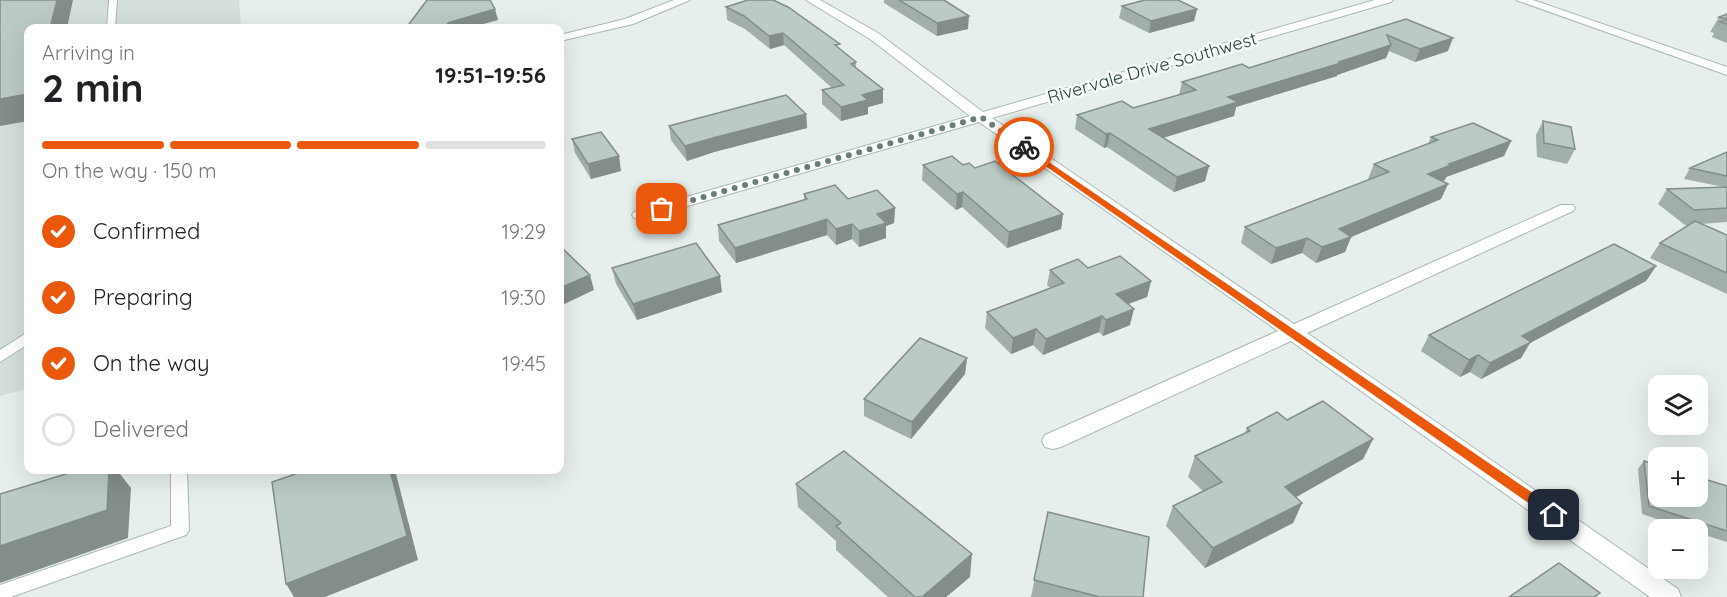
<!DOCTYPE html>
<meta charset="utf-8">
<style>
:root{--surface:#fff;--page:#f2f2f2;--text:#202124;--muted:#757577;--line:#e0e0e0;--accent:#ea580c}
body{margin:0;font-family:Quicksand,sans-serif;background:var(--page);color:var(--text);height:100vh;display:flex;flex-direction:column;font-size:22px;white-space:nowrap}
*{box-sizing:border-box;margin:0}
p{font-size:20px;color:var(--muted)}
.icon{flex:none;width:33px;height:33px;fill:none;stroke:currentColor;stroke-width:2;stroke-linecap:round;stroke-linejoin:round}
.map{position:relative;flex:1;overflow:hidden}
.side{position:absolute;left:24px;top:24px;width:540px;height:450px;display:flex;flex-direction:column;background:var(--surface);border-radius:12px;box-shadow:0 6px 24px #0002}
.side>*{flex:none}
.fabs{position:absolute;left:1648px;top:375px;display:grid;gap:12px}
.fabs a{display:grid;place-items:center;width:60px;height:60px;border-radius:12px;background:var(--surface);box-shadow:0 6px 24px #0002;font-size:30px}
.pin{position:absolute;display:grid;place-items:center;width:51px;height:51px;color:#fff;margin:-26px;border-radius:12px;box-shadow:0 3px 9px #0006}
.courier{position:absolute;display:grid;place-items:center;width:60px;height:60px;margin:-30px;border:4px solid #ea580c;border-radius:50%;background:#fff;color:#222;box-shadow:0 2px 8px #0007}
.head em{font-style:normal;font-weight:700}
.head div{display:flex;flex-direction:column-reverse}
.head{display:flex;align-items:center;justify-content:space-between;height:102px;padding:0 18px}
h1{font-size:39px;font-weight:700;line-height:45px}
.bar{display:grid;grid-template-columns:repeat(4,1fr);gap:9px 6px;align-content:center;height:72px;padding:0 18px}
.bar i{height:8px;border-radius:4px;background:var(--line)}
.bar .active{background:var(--accent)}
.bar p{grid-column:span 4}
ol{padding:0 18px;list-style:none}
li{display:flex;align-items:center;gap:18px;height:66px}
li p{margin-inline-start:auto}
li .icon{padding:6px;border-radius:50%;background:var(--accent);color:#fff;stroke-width:4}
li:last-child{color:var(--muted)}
li i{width:33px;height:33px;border:3px solid var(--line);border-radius:50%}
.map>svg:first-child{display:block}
</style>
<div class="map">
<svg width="1727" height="597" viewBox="0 0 1727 597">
<rect width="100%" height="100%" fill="#e6efeb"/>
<path fill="#d4dfda" d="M0,0H239L241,28H28V385L22,390L0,396Z"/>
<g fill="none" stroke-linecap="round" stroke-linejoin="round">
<defs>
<g id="service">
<path d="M109,0H117L115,28H107Z"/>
<path d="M28,332V344L0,362V350Z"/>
<path d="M171,470H187L189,530L186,535L11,597H0V585L171,526Z"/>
</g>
<g id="minor">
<path d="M674,0H690L633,24L560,41V35L625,19Z"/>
<path d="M806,0H820L878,33L983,112L1375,0H1393L1391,2L992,118L1294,324L1561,205H1573L1575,208L1573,211L1307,333L1678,589L1681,597H1650L1291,341L1061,447L1053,449L1045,447L1042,441L1045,435L1278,331L979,122L646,218H634L632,215L634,212L970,116L870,39Z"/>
</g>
<path id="tertiary" d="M1516,0H1533L1727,67V75Z"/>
</defs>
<use href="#service" stroke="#a8b8b2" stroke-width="2"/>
<use href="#minor" stroke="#a8b8b2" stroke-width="2"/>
<use href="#tertiary" stroke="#a8b8b2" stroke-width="2"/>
<use href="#service" fill="#fff" fill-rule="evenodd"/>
<use href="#minor" fill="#fff" fill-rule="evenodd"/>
<use href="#tertiary" fill="#fff" fill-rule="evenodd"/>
</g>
<g fill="#a1aea9">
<path d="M884,0H944L968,29L937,36L884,3Z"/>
<path d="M1122,6L1197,9L1194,21L1149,33L1119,18Z"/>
<path d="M726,7L840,49L856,62V68L883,103L868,107V114L841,121L822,104V90L832,88L784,45L770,49L745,29L727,20Z"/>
<path d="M1727,14V43L1712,37L1714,33L1710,32L1719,17Z"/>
<path d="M1406,19L1448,51L1415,62L1389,51L1386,58L1337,75V76L1236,107L1234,116L1163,138L1209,166L1205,181L1174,192L1107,147L1104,148L1075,129L1077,115L1133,108L1179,95L1182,82L1249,68Z"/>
<path d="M806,114L807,128L714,152L687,161L671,140L669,126Z"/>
<path d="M1543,121L1575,149L1567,164L1537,157L1536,135Z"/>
<path d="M1431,137L1511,141L1504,156L1446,177L1445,180L1441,181L1448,184L1441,199L1351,237L1345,252L1316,263L1302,253L1271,264L1241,243L1245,227L1369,180L1368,179L1374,164L1428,144Z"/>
<path d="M572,139L621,171L591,179L575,153Z"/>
<path d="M1727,152V222L1701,224L1727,235V294L1650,258L1660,243L1689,225H1685L1658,204L1667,189L1724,187L1684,179L1690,168Z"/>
<path d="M923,165H963L975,168L1063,214L1061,229L1007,248L962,207L956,210L922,180Z"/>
<path d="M804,194L848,199L895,208L894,223L886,226V238L859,247L852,239L836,245L827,235L736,263L719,241L718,225L804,200Z"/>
<path d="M1656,266L1646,281L1530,343L1521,358L1481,379L1470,372L1460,377L1421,351L1429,335Z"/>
<path d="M612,268L722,292L637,320L616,284Z"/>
<path d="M1088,268L1151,281L1147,297L1128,304L1130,325L1103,336L1099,332L1043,355L1033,345L1011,354L985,328L987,312L1050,288L1047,285L1050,270Z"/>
<path d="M967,358L965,374L911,439L864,416V399Z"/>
<path d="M1287,420L1373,439L1363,459L1296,497L1302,503L1293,523L1205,568L1166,526L1173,506L1203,491L1188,477L1195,456L1245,433L1247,428Z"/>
<path d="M1644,461L1727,486V542L1698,533V530H1689L1642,514L1638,469Z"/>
<path d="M796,484L970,577L946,597H888L836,550V541L798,507Z"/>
<path d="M1048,512L1143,597H1031Z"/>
</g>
<g fill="#838d89">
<path d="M57,0H73L67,28H50Z"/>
<path d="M495,9L498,20L469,28H444L448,23Z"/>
<path d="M1197,9L1194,21L1149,33L1151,21Z"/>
<path d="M969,16L968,29L937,36V23Z"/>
<path d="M783,33L784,45L770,49L769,36Z"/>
<path d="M1453,38L1448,51L1415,62L1420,49Z"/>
<path d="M1391,45L1386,58L1337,75V76L1236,107L1234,116L1146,143L1149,129L1228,97Z"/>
<path d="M883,89V103L868,107V114L841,121V107L862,95Z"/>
<path d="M28,94V121L0,126V99Z"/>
<path d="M806,114L807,128L714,152L687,161L685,146L713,138Z"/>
<path d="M1110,133L1107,147L1104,148L1106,134Z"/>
<path d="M1511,141L1504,156L1446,177L1445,180L1422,189L1428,174L1449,164Z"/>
<path d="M619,156L621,171L591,179L588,164Z"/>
<path d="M1209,166L1205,181L1174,192L1177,177Z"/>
<path d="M1448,184L1441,199L1351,237L1345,252L1316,263L1322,247L1339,229Z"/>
<path d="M963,192L962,207L956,210L957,194Z"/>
<path d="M895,208L894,223L886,226V238L859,247V231L877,214Z"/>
<path d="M1063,214L1061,229L1007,248L1009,232Z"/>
<path d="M827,219V235L736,263L735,248Z"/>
<path d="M852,224V239L836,245V229Z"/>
<path d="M1307,238L1302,253L1271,264L1276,248Z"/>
<path d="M1656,266L1646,281L1530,343L1521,358L1481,379L1490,363L1522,336Z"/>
<path d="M590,275L594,290L560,306V288Z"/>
<path d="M720,276L722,292L637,320L633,304Z"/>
<path d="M1151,281L1147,297L1112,310L1116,294Z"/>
<path d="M1134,309L1130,325L1103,336L1106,320Z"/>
<path d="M1102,316L1099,332L1043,355L1046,339Z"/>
<path d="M1036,329L1033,345L1011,354L1013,338Z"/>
<path d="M1478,355L1470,372L1460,377L1469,360Z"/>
<path d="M967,358L965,374L911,439L912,422Z"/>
<path d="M1373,439L1363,459L1277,508L1285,487Z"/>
<path d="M109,470H117L131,488L128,538L0,583V546Z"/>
<path d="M390,470H395L418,560L325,597H294L286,584Z"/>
<path d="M1302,503L1293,523L1205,568L1213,548Z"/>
<path d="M972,554L970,577L946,597H922Z"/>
</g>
<g fill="#bbcac4" stroke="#838d89" stroke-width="1.5">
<path d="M0,0H57L50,28H28V94L0,99Z"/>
<path d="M427,0H490L495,9L448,23L444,28H406Z"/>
<path d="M748,0H773L788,7L840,44L835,45L856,62L851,64L883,89L862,95L868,100L841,107L822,90L844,85L783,33L769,36L744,16L726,7Z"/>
<path d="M899,0H944L969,16L937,23Z"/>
<path d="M1145,0H1178L1197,9L1151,21L1122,6Z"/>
<path d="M1727,14V19L1719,17Z"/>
<path d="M1406,19L1453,38L1420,49L1387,35L1391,45L1339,62L1341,63L1228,97L1238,102L1149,129L1209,166L1177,177L1110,133L1106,134L1077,115L1122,101L1133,108L1196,90L1182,82L1242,64L1249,68Z"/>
<path d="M1727,20V24L1720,22Z"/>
<path d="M786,95L806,114L713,138L685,146L669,126Z"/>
<path d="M1543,121L1571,127L1575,149L1544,143Z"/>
<path d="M1473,123L1511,141L1449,164L1451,165L1428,174L1448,184L1339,229L1351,237L1322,247L1307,238L1276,248L1245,227L1389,172L1374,164L1438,140L1431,137Z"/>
<path d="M601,132L619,156L588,164L572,139Z"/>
<path d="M1727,152V176L1690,168Z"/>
<path d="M952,156L963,165L969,163L975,168L995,161L1063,214L1009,232L963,192L957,194L923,165Z"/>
<path d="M835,185L848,199L877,190L895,208L877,214L886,223L859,231L852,224L836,229L827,219L735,248L718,225L807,199L804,194Z"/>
<path d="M1727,187V208L1694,210L1667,189Z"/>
<path d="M1695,221L1727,235V273L1660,243Z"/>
<path d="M696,243L720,276L633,304L612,268Z"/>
<path d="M1614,244L1656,266L1522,336L1531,342L1490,363L1478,355L1469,360L1429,335Z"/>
<path d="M560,246L590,275L560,288Z"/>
<path d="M1120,256L1151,281L1116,294L1134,309L1106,320L1102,316L1046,339L1036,329L1013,338L987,312L1064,283L1050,270L1078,259L1088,268Z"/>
<path d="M920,338L967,358L912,422L864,399Z"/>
<path d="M1323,401L1373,439L1285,487L1302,503L1213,548L1173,506L1222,482L1195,456L1250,431L1247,428L1277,412L1287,420Z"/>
<path d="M844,451L972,554L922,597H915L836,526L841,523L796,484Z"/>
<path d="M1644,461L1659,465V496H1698V477L1727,486V531L1649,506Z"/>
<path d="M79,470H109L107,510L0,546V494Z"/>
<path d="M307,470H390L407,536L286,584L272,482Z"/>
<path d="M1048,512L1149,537L1143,597H1100L1034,580Z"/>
<path d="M1559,563L1600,593L1594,597H1509Z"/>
</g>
<path fill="#ea580c" d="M1024,145L1559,511L1561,515L1559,518H1550L1021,149V146Z"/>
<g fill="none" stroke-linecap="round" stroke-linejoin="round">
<path stroke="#687f78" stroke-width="6" stroke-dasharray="0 10.8" d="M662,209L981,117L1024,147"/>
</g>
<g text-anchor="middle" stroke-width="5" stroke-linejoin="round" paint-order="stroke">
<g font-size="18" fill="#24423a" stroke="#f7fbf9">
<text transform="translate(1152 68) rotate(-16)" y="6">Rivervale Drive Southwest</text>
</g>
</g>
</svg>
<div class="fabs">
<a><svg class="icon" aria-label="layers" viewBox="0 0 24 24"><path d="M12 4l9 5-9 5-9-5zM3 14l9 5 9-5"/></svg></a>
<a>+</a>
<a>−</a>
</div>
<div class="pin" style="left:662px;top:209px;background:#ea580c"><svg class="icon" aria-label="bag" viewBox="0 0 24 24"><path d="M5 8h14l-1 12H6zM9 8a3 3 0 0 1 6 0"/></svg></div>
<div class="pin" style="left:1554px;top:515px;background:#1f2937"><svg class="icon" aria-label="home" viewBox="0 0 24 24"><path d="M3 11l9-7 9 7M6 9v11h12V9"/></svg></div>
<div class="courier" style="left:1024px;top:147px"><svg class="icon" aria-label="bike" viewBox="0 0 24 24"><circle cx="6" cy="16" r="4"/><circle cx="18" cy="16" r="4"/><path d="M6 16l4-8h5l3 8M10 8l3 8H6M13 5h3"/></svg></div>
<section class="side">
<div class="head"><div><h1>2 min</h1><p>Arriving in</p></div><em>19:51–19:56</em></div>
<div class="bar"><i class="active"></i><i class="active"></i><i class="active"></i><i></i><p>On the way · 150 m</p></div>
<ol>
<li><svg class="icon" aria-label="check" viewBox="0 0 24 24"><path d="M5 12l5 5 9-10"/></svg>Confirmed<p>19:29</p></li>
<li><svg class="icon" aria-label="check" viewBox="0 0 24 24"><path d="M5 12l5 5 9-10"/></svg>Preparing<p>19:30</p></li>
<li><svg class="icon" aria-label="check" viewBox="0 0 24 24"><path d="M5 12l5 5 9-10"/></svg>On the way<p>19:45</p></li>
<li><i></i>Delivered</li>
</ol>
</section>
</div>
